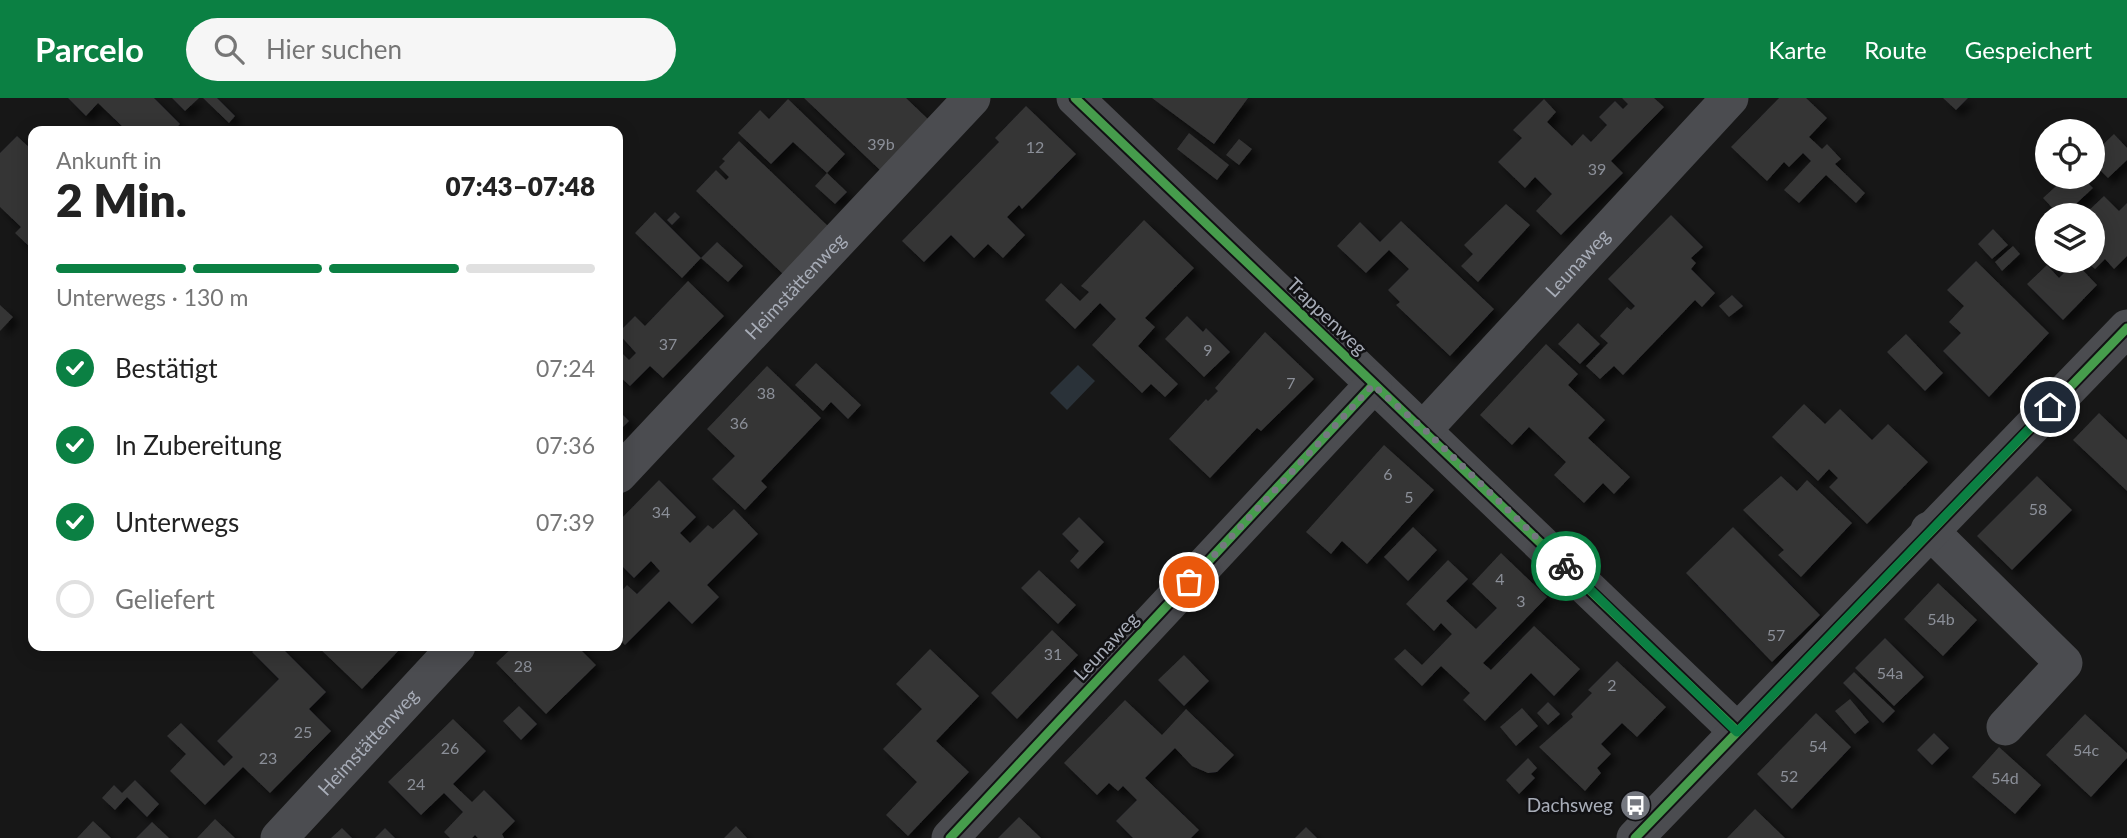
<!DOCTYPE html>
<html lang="de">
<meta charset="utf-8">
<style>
:root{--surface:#fff;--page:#f6f6f6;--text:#222;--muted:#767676;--line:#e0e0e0;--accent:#0b8043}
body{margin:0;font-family:Lato,sans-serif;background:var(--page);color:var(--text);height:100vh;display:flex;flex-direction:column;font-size:26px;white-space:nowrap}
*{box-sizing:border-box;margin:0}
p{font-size:23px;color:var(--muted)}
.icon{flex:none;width:38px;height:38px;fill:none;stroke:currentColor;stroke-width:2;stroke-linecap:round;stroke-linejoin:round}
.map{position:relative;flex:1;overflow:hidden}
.drawer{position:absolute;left:28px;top:28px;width:595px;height:525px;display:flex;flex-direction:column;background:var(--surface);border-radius:14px;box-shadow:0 4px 18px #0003}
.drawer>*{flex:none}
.fabs{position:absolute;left:2035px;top:21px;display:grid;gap:14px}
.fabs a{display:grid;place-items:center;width:70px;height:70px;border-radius:50%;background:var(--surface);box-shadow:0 4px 18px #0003;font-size:35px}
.pin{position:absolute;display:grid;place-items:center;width:60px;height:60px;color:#fff;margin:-30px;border:4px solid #fff;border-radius:50%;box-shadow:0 2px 7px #0007}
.courier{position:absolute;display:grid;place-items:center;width:70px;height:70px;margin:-35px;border:5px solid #0b8043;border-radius:50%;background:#fff;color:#222;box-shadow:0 2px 9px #0007}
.head em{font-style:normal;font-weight:800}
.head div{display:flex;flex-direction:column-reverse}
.head{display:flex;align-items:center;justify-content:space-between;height:119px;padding:0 28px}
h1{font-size:46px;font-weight:800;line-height:52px}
.bar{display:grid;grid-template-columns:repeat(4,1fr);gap:10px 7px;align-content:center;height:84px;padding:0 28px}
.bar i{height:9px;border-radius:5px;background:var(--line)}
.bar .current{background:var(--accent)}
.bar p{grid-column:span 4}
ol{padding:0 28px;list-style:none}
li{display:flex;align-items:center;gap:21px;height:77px}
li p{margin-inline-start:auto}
li .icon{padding:7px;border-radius:50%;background:var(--accent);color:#fff;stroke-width:4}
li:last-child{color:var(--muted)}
li i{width:38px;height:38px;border:4px solid var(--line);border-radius:50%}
header{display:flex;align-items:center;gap:42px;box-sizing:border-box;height:98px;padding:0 35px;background:var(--accent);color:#fff}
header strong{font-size:33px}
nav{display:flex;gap:38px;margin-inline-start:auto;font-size:24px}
.search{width:490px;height:63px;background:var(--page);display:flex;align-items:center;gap:18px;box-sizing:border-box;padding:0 24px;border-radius:38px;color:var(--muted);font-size:26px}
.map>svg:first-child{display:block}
</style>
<header>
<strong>Parcelo</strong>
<div class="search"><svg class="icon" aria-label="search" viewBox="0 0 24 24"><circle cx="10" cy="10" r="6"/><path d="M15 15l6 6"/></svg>Hier suchen</div>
<nav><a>Karte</a><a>Route</a><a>Gespeichert</a></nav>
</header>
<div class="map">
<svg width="2127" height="740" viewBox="0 0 2127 740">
<defs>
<filter id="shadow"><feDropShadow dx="6" dy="6" stdDeviation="3.5" flood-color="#0009"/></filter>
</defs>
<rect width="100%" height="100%" fill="#171717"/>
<path fill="#2a3239" d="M1078,267L1095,283L1067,312L1050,295Z"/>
<g fill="#353536" filter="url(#shadow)">
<path d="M68,0H154L180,26L173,33H127L98,5L86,18Z"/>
<path d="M172,0H199L185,13Z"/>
<path d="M203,0H217L235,18L229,25Z"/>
<path d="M804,0H906L930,23L882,74Z"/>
<path d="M1152,0H1248L1214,46Z"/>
<path d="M1622,0H1654L1664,9L1611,63L1623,75L1561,137L1536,113L1552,96L1535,79L1525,90L1498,64L1522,40L1513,32L1544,1L1556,14L1547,24L1572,48L1583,36L1591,44L1607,27L1599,19L1615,3L1623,11L1628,6Z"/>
<path d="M1779,0H1806L1827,20L1809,39L1822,51L1827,46L1841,61L1835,66L1865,95L1856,105L1826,77L1799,105L1784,92L1811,63L1803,55L1789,69L1784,64L1767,83L1731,49Z"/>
<path d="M1943,0H1968L1956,12Z"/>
<path d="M788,1L845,56L827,75L793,44L771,66L738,35L760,12L769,21Z"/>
<path d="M1026,8L1076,56L1022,111L1019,107L1007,119L1025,137L1003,160L988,146L974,160L951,137L924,164L902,143L999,44L995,40Z"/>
<path d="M1189,35L1229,67L1217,82L1177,51Z"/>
<path d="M2114,36L2127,50V62L2108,80L2097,69L2093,74V56Z"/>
<path d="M17,38L33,53V152L15,135L21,129L0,109V55Z"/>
<path d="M1239,41L1252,51L1239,67L1226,57Z"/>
<path d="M739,43L830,130L784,177L696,93L716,72L726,82L729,79L719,69L725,63L722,61Z"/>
<path d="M827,75L847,94L835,106L815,88Z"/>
<path d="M2066,79H2088L2085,82L2093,90L2064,117H2059L2043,100Z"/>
<path d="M2104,98L2119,113L2127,105V158L2114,171L2105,161L2095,171L2086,163H2093V117H2084Z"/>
<path d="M1506,106L1530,127L1478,184L1461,168L1473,156L1464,147Z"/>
<path d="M655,114L701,160L717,144L743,168L728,184L701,160L682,180L635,135Z"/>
<path d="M675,114L680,119L672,127L667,122Z"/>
<path d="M1671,117L1703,149L1691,160L1696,165L1691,171L1715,195L1702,209L1695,202L1623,277L1614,268L1600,281L1586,268L1608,245L1600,238L1627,209L1631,212L1635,208L1608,181Z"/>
<path d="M1144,122L1194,170L1145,220L1155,229L1138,248L1178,286L1165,299L1151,286L1142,295L1092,247L1116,221L1100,205L1075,231L1045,202L1061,185L1080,203L1089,194L1081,188Z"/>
<path d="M1401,123L1494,211L1450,258L1396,207L1400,204L1388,192L1409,171L1389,152L1366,175L1337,148L1360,124L1380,144Z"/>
<path d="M1993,131L2008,147L1992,161L1978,146Z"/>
<path d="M2013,148L2020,156L2002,173L1995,164Z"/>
<path d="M1976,163L2049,235L1989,299L1943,253L1961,235L1949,224L1964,208L1947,192Z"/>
<path d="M2075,164L2097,187L2063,222L2027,186L2047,167L2059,180Z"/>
<path d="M688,183L724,218L663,280L650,268L630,288L618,277V251L629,262L636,255L618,235L635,218L645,228Z"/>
<path d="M1732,197L1743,208L1729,219L1719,208Z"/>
<path d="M0,207L13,219L0,233Z"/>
<path d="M1187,218L1203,234L1206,230L1230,254L1204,279L1165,241Z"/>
<path d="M1578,225L1600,246L1580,266L1558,246Z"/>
<path d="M1265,234L1314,281L1261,333L1257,330L1210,380L1169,341L1206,301L1208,303L1218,293L1215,290Z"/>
<path d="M1906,236L1943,275L1925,293L1887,254Z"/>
<path d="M1546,246L1578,276L1568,287L1605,322L1588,340L1630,379L1614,396L1603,385L1584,405L1554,377L1566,364L1529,329L1512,347L1480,317Z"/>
<path d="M816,265L861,307L848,321L831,304L823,313L795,287Z"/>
<path d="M767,268L821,320L761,383L767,389L745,412L712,381L735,358L707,331Z"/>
<path d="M1804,306L1825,326L1840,311L1872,342L1888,326L1928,364L1867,426L1829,389L1838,380L1829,371L1818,383L1772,339Z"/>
<path d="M618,312L629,323L618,334Z"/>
<path d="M2099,315L2127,342V393L2073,342Z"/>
<path d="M1384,347L1434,392L1367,466L1342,443L1331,456L1306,434Z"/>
<path d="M1781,378L1797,393L1807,382L1852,425L1801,479L1778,457L1784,452L1743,412Z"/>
<path d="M2037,378L2072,412L2012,472L1977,438Z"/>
<path d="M659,382L696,419L680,435L690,445L708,427L713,431L734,411L758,436L707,487L719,499L692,526L669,503L625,547L618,540V497L627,487L637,496L660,473L651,463L634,480L618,464V424Z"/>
<path d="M1079,419L1104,444L1078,471L1070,463L1079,453L1062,436Z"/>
<path d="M1413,429L1437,452L1408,483L1384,459Z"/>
<path d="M1733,429L1820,517L1772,564L1686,475Z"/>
<path d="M1501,455L1547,499L1483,565L1491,572L1534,528L1580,571L1554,598L1531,575L1485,623L1463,602L1470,595L1441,568L1422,588L1394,561L1405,551L1422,567L1452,536L1441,525L1434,533L1406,506L1448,462L1468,481L1446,503L1476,531L1497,510L1472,486Z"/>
<path d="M1039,472L1076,507L1058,526L1021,490Z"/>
<path d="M1938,485L1977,522L1943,558L1904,521Z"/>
<path d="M1052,532L1078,557L1017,621L991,595Z"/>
<path d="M1885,540L1924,579L1894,608L1855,570Z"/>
<path d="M258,548H280L326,594L309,611L331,633L270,695L243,669L205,707L170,673L186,656L167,638L181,625L224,668L233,659L217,643L279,581L252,554Z"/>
<path d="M317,548H403L362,591Z"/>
<path d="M514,548H585L581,552L596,567L546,616L496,565Z"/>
<path d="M930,551L979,598L936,643L969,674L908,738L886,717L917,684L883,651L922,611L896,586Z"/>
<path d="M1184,557L1209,583L1184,608L1158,582Z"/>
<path d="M1617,563L1666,609L1637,639L1622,625L1601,646L1611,656L1597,670L1601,675L1585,693L1539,649L1573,619L1571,616L1592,595L1588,592Z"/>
<path d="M1854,574L1895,613L1883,625L1843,585Z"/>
<path d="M1850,601L1869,624L1855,636L1835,613Z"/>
<path d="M1125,602L1162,637L1186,611L1234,657L1217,674L1208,675L1192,668L1175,650L1145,680L1199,732L1191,740H1133L1116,723L1137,702L1123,688L1118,693L1109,685L1097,697L1064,665Z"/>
<path d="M1548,604L1560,616L1548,627L1537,615Z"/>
<path d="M519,608L537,626L521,642L503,623Z"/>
<path d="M1522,610L1538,628L1516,648L1500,629Z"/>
<path d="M1816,615L1851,649L1792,711L1757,676Z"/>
<path d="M2085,616L2127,655V660L2091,699L2046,657Z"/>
<path d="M453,621L486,653L453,686L472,704L484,692L515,723L502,736L504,740H478L475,737L472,740H450L444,734L463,714L444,695L421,717L388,684Z"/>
<path d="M1934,635L1949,650L1932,667L1917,652Z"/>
<path d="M1999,649L2041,687L2015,716L1972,679Z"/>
<path d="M1528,660L1537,670L1531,676L1535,680L1519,696L1506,682Z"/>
<path d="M135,682L159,706L147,719L127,699L115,712L102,700L114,687L122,695Z"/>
<path d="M1755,711L1785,740H1727Z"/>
<path d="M1019,719L1041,740H998Z"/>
<path d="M215,721L235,740H197Z"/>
<path d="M93,723L111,740H77Z"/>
<path d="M152,724L169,740H136Z"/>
<path d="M736,728L747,740H724Z"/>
<path d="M1306,729L1317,740H1295Z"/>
<path d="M342,730L352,740H331Z"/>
<path d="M385,730L395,740H375Z"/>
</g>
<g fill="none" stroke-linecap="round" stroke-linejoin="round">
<g stroke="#4b4c50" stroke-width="37">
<path d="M1075,0L1737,633"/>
<path id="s1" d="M1424,331L1730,0"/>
<path id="s2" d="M618,377L972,0"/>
<path d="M1929,432L2064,565L2005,629"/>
<path id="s3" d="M279,740L457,548"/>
<path d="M950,740L1373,287"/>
<path d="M1635,740L2127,230"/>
</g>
<defs>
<g id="cycleway">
<path d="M1075,0L1737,633"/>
<path d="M950,740L1373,287"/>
<path d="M1635,740L2127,230"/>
</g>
</defs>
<use href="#cycleway" stroke="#111113" stroke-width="13"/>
<use href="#cycleway" stroke="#469c4c" stroke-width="9"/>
</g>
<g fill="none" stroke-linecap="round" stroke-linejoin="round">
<path stroke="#757880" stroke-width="7" stroke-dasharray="0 12.6" d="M1189,484L1373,287L1424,331L1566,468"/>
<path stroke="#0b8043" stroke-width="9" d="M1566,468L1737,634L2050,309"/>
</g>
<defs>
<symbol id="bus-disc" viewBox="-11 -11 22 22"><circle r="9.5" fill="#757880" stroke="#111113"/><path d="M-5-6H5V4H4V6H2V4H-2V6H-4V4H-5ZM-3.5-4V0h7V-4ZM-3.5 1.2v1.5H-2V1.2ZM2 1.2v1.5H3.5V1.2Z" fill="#fff"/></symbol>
</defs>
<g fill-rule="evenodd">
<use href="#bus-disc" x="1618" y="690" width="35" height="35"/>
</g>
<g text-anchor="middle" stroke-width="5" stroke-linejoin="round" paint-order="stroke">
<g font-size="16" fill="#8b8f98">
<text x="881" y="52">39b</text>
<text x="1035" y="55">12</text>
<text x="1597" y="77">39</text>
<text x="668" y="252">37</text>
<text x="1208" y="258">9</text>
<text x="1291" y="291">7</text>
<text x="766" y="301">38</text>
<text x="739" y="331">36</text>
<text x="1388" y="382">6</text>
<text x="1409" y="405">5</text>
<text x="2038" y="417">58</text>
<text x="661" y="420">34</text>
<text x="1500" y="487">4</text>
<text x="1521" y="509">3</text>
<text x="1941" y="527">54b</text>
<text x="1776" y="543">57</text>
<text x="1053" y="562">31</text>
<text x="523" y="574">28</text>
<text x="1890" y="581">54a</text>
<text x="1612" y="593">2</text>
<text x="303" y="640">25</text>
<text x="1818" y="654">54</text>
<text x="450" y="656">26</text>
<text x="2086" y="658">54c</text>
<text x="268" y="666">23</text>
<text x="1789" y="684">52</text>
<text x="2005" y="686">54d</text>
<text x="416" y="692">24</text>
</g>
<g font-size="19" fill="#a8adb8" stroke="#111113">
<text dy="7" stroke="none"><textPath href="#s1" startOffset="226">Leunaweg</textPath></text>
<text dy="7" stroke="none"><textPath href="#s2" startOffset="259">Heimstättenweg</textPath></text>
<text transform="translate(1327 218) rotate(44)" y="7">Trappenweg</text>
<text transform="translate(1106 548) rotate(-47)" y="7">Leunaweg</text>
<text dy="7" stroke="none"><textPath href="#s3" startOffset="131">Heimstättenweg</textPath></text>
</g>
<g font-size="19" fill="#a8adb8" stroke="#111113" text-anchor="end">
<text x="1613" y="714">Dachsweg</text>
</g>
</g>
</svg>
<div class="fabs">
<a><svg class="icon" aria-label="locate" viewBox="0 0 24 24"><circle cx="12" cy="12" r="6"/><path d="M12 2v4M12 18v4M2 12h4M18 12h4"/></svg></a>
<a><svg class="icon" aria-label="layers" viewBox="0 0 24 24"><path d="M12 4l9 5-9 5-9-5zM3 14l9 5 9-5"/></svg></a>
</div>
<div class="pin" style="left:1189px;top:484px;background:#ea580c"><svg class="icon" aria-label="bag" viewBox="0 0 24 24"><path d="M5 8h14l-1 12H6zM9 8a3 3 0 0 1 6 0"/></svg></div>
<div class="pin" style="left:2050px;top:309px;background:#1f2937"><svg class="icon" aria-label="home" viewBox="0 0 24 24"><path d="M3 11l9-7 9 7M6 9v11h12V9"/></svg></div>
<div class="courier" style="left:1566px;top:468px"><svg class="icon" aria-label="bike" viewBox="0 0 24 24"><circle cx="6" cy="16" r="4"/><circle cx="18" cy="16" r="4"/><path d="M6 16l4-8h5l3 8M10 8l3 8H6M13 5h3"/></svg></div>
<section class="drawer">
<div class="head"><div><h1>2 Min.</h1><p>Ankunft in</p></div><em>07:43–07:48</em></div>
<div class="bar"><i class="current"></i><i class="current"></i><i class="current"></i><i></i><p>Unterwegs · 130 m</p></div>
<ol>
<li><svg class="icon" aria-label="check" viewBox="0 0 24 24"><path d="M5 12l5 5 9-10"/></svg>Bestätigt<p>07:24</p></li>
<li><svg class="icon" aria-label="check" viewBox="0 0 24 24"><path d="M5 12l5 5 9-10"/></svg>In Zubereitung<p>07:36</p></li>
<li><svg class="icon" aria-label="check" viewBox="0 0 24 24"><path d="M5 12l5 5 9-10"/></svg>Unterwegs<p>07:39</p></li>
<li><i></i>Geliefert</li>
</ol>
</section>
</div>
